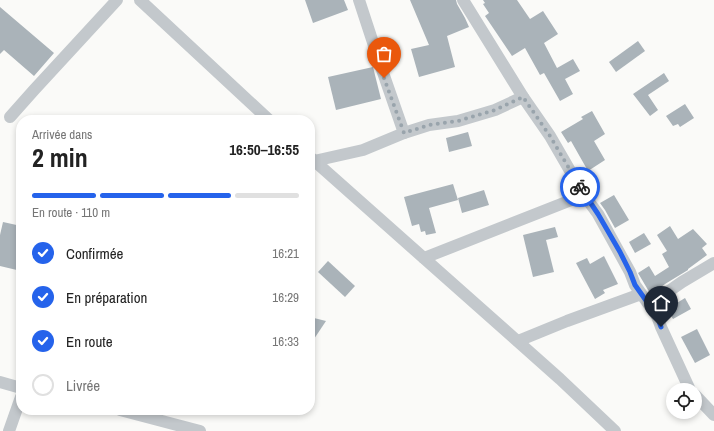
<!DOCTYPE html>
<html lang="fr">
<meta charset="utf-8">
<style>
:root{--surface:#fff;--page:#f2f2f2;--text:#222;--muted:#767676;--line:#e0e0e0;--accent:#2563eb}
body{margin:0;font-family:"Archivo Narrow",sans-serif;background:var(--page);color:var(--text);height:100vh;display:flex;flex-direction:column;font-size:15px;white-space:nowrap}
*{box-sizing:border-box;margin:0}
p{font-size:13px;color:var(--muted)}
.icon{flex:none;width:22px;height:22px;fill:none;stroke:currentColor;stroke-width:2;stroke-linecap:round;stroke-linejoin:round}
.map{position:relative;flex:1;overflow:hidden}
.panel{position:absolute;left:16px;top:115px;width:299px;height:300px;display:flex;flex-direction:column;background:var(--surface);border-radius:16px;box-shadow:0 2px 6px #0003}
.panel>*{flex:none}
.tools{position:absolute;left:666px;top:383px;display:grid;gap:8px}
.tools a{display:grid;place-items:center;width:36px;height:36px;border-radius:50%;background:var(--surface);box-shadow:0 2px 6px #0003;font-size:20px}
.pin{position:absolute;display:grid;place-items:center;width:34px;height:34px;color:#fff;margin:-41px -17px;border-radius:50% 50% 50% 0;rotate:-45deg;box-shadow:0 0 4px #0007}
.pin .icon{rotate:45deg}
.courier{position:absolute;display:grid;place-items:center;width:40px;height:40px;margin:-20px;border:3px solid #2563eb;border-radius:50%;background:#fff;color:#222;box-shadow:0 1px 5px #0007}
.overview em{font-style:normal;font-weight:700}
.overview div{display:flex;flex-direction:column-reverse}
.overview{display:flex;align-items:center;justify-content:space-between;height:68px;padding:0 16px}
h1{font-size:26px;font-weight:700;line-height:30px}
.bar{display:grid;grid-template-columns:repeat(4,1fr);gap:6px 4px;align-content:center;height:48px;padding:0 16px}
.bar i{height:5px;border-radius:3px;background:var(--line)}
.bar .on{background:var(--accent)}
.bar p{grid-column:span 4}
ol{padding:0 16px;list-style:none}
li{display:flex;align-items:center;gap:12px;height:44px}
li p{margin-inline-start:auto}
li .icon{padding:4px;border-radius:50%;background:var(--accent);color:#fff;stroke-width:4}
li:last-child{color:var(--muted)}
li i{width:22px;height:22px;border:2px solid var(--line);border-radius:50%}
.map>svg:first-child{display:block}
</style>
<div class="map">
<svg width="714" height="431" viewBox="0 0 714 431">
<rect width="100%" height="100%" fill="#fafaf8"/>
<g fill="#aab3b9">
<path d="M305,0H344L348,10L313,23Z"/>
<path d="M410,0H456L457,4L465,18L469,27L447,36L455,67L419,77L411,49L429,45Z"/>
<path d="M483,0H517L530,19L543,11L558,34L544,43L557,68L573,59L580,71L565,79L573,94L560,101L544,73L540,75L525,48L512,56L485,16L489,13L483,4L485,3Z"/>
<path d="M0,7L54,53L34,76L4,50L0,54Z"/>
<path d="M638,41L645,51L616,72L609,62Z"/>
<path d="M373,67L381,99L336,110L328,77Z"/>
<path d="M664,73L669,81L648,95L658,110L650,116L633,94Z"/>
<path d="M685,104L694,118L680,127L678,124L673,126L666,116Z"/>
<path d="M592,111L605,134L594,141L605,160L588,171L571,141L568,143L561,132L583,119L581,117Z"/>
<path d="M468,132L472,146L449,152L446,138Z"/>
<path d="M453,184L458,200L429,208L436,233L426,235L425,231L421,232L419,224L412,226L404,197Z"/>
<path d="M484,190L489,205L462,213L458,198Z"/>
<path d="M614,195L629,220L615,228L605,210L600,203Z"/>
<path d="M3,222L21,226V271L0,266V235Z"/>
<path d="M670,226L678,239L693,229L707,244L702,248L707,255L688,269V270L665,284L651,295L638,273L649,266L655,276L669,267L662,254L667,251L657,235Z"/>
<path d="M555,227L558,237L546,240L554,272L533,277L523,235Z"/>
<path d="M644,233L651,244L635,253L629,242Z"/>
<path d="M604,256L618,284L603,290L605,293L595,299L576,263L587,258L590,264Z"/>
<path d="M328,261L355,286L345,297L318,272Z"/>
<path d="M685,298L691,309L673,319L667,309Z"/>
<path d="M310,317L326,321L310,345Z"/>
<path d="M697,329L710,355L695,363L681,337Z"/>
</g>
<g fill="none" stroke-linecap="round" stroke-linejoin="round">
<g stroke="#c3c8cc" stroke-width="12">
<path d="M140,0L269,120"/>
<path d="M359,0L380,64L404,133"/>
<path d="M463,0L523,97L550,136L584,195L598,214L630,272L635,285L657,316"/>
<path d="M10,117L34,90L117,0"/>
<path d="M310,157L560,379L615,431"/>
<path d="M314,161L363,150L404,133L429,125L458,121L495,110L523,97"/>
<path d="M424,258L584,195"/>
<path d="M518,341L567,321L641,294"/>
<path d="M0,382L21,388"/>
<path d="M690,390L661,327L657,316L662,296L682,282L714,263"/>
<path d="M695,395L714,415"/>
<path d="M120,410L200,431"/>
<path d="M9,431L21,397"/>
</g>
</g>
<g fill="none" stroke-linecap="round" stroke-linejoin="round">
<path stroke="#99a4ac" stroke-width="4" stroke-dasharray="0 7.2" d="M384,78L404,133L429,125L458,121L495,110L523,97L550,136L580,187"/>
<path stroke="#2563eb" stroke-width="5" d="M580,187L598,214L620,252L630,272L635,285L657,316L661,327"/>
</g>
</svg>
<div class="tools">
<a><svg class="icon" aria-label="locate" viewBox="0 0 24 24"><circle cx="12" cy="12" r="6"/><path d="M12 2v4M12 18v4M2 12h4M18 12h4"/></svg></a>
</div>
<div class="pin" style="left:384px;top:78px;background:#ea580c"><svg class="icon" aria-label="bag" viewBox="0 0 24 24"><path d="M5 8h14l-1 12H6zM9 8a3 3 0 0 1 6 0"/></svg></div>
<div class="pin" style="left:661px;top:327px;background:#1f2937"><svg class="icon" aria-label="home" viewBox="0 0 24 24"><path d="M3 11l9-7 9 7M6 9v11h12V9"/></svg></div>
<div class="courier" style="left:580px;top:187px"><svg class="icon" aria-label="bike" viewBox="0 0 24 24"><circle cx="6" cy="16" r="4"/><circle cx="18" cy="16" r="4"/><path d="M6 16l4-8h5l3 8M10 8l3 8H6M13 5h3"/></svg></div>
<section class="panel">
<div class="overview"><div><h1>2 min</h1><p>Arrivée dans</p></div><em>16:50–16:55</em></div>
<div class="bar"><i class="on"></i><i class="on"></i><i class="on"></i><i></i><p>En route · 110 m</p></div>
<ol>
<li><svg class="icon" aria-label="check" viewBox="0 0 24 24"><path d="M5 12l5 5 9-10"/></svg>Confirmée<p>16:21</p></li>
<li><svg class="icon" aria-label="check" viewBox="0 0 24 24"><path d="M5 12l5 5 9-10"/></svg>En préparation<p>16:29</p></li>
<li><svg class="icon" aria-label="check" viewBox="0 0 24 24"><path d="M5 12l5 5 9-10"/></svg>En route<p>16:33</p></li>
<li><i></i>Livrée</li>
</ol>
</section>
</div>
